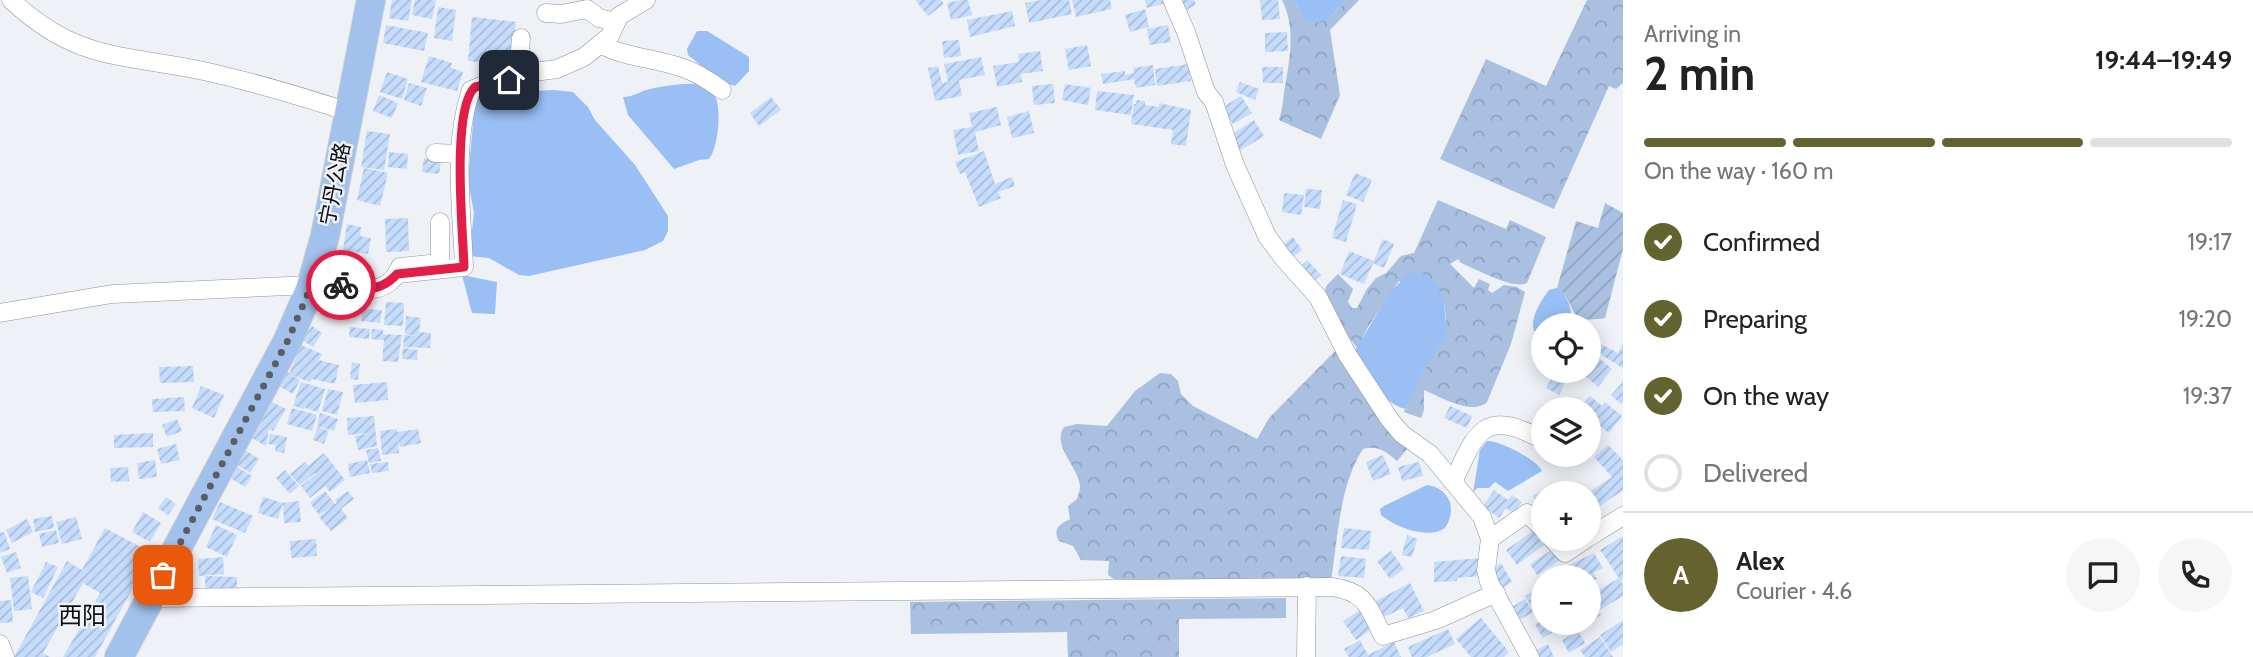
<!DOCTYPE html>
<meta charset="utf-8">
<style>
:root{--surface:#fff;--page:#f6f6f6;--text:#222;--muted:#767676;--line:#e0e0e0;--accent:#64622f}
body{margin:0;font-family:Cabin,"Noto Sans SC",sans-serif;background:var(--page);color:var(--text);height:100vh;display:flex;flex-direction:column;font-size:26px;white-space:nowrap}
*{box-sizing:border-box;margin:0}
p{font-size:23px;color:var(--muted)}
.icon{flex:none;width:38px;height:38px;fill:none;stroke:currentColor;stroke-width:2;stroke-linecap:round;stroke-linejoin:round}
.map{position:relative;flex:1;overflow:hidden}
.details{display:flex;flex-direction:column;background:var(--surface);width:630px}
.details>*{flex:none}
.buttons{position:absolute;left:1531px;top:313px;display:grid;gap:14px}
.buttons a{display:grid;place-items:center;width:70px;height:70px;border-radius:50%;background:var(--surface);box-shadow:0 4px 18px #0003;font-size:35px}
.pin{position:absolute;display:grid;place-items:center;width:60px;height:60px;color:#fff;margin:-30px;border-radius:14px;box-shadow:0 4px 10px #0006}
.courier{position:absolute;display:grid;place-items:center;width:70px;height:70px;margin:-35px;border:5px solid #e11d48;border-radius:50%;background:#fff;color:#222;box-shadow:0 2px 9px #0007}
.headline em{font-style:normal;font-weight:700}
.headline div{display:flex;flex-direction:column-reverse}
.headline{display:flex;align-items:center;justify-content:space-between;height:119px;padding:0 21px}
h1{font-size:46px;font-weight:700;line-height:52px}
.bar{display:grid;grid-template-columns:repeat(4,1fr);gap:10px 7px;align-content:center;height:84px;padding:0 21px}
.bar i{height:9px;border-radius:5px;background:var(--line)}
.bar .on{background:var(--accent)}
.bar p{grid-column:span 4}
.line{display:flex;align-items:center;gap:18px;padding:0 21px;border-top:2px solid var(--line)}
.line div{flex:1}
.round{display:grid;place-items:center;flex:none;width:74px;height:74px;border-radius:37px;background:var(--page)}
ol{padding:0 21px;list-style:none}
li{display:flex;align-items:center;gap:21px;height:77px}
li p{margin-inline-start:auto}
li .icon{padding:7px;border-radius:50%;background:var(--accent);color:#fff;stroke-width:4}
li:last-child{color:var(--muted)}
li i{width:38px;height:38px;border:4px solid var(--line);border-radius:50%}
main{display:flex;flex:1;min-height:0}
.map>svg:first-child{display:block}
</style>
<main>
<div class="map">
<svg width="1623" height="657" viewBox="0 0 1623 657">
<defs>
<pattern id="forest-crowns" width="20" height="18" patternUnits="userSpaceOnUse" patternTransform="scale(1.75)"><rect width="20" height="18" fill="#a9c0e1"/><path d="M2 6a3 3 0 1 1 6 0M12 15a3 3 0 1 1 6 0" fill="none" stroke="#90a4c0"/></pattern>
<pattern id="garden-furrows" width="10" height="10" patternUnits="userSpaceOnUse" patternTransform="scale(1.75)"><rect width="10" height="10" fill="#a9c0e1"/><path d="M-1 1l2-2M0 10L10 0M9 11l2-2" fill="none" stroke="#90a4c0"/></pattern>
<pattern id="building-hatch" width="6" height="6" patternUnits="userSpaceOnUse" patternTransform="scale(1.75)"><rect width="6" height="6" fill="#c5dcfd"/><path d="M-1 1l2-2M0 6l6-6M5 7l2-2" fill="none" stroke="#a8bcd8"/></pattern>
</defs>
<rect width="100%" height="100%" fill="#eef1f6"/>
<g fill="url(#forest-crowns)">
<path d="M1282,0H1294L1302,17L1328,19L1347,0H1359L1330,30L1340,95L1321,139L1279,120C1282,111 1283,103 1284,93C1289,61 1297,31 1282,0Z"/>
<path d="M1587,0H1623V83L1616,89L1609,86L1554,209L1440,159L1486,59L1546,86Z"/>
<path d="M1438,200L1506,229L1510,220L1546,237L1527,283C1513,290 1476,269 1461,263L1458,259L1450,264L1474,288L1479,279L1490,284L1488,290L1492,293L1504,285L1517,287L1525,292L1511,344L1487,402C1473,416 1440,397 1424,390V410L1421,418L1404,412C1410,397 1418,380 1426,366C1441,338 1450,339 1444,303L1399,281L1368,327L1357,348L1335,318L1323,295L1327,285L1338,274L1353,289L1348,302L1352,308H1357L1367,289L1376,278L1386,273L1401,256L1414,253Z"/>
<path d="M1337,349L1409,447L1397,461C1386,452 1378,445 1363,449C1339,486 1338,538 1331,581L1114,579L1108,575L1109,561L1081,560L1073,546L1059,541C1052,529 1060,524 1070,519L1068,506L1077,499C1078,495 1080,491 1080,487C1080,468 1051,446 1064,427L1077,424L1107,426L1135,391L1160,373L1171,374L1178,381L1181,394L1193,406L1257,439L1269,418Z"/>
<path d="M1286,598V618L1179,619V657H1068L1067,632L911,634L910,602Z"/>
</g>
<path fill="url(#garden-furrows)" d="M1605,203L1623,213V249L1605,318C1563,325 1580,305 1557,288L1576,221L1598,228Z"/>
<g fill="#99bff4">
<path d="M1294,0H1347L1328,19L1316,23L1302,17Z"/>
<path d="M697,31H707L749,57V71L735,86L723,83L688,55L687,49Z"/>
<path d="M702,84C706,88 712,92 715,96C722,109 718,149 709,159L699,160L674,169L628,115L623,97C634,97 640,91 650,89C667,85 685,83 702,84Z"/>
<path d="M554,90L573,92L588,107L595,120L635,165L668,216V231L663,241L645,250L529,276L519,275L489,258L469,256L474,213L468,181L473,123L472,99L483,93Z"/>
<path d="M1411,272L1424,274L1437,285L1444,303L1447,335L1426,366L1405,409C1381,403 1367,371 1354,352L1391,291Z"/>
<path d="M462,275L497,282L495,314L472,313Z"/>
<path d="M1557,288C1569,297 1573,310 1570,325L1544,326L1543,335L1534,331C1530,317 1541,301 1549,290Z"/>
<path d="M1487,441C1499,440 1538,460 1542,471L1508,491L1495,482L1489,488H1477L1473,493L1480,450Z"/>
<path d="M1427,485C1451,489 1457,510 1445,528C1427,540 1396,527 1381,515L1380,509L1384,506Z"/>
</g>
<g fill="url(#building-hatch)">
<path d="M392,0H412L408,21L389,18Z"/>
<path d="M415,0H436L432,19L412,15Z"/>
<path d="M915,0H941L944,4L928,16Z"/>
<path d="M961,0H968L972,15L951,20L947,3Z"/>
<path d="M1041,0H1069L1072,14L1029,23L1025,3Z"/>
<path d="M1072,0H1110L1112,9L1076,17Z"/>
<path d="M1145,0H1165L1166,3L1147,8Z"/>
<path d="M1177,0H1194L1196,5L1182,12Z"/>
<path d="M1260,0H1278L1280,19L1262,20Z"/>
<path d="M438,7L456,10L452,41L434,38Z"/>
<path d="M1145,9L1149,27L1130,32L1125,15Z"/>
<path d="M1012,11L1015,26L970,37L967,20Z"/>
<path d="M472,17L516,22L511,66L468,61Z"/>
<path d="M386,25L428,33L424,51L383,43Z"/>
<path d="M1168,25L1171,42L1150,45L1147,29Z"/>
<path d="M1287,32L1288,51L1265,52V33Z"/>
<path d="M959,40L961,56L944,58L942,41Z"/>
<path d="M1087,45L1091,66L1069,70L1065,49Z"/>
<path d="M1040,51L1043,71L1021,74L1022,82L997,87L993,66L1019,62L1018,54Z"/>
<path d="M429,56L452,63L451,68L463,72L457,91L421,82Z"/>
<path d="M981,57L985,75L959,80L962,96L935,101L928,68L938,66L942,83L948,82L944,64Z"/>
<path d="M1189,64L1191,81L1157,86L1155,69Z"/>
<path d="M1153,65L1155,85L1136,88L1134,79L1103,84L1101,74L1125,71V75L1134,73L1133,68Z"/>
<path d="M1262,67H1283V83H1263Z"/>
<path d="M387,72L408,79L402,99L380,92Z"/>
<path d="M1240,82L1259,89L1255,100L1236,92Z"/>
<path d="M409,83L427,88L421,106L404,100Z"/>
<path d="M1053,84L1055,103L1034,105L1032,86Z"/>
<path d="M1065,84L1091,88L1088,105L1062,100Z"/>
<path d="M1097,91L1134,95L1131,115L1095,110Z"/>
<path d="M379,95L398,103L392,118L373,111Z"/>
<path d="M1241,96L1252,113L1233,124L1223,107Z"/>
<path d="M771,97L781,110L759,126L750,113Z"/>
<path d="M1137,100L1145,101V105L1159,107V103L1191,110L1186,146L1171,144L1173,130L1131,124L1134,104H1136Z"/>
<path d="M997,107L1001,125L975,132L979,151L958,155L953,130L972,127L969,113Z"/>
<path d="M1029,111L1034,133L1012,138L1007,117Z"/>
<path d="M1254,120L1264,136L1239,151L1229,136Z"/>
<path d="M367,131L390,134L384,170L361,167Z"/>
<path d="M984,151L995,184L1012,177L1015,186L998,192L1001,198L979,207L965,172L960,174L955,162Z"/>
<path d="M389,152L408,154L407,169L388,167Z"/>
<path d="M424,158L441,161L439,174L422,172Z"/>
<path d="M364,168L388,173L380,206L357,200Z"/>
<path d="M1355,173L1372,180L1363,202L1346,195Z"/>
<path d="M1306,189L1322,190L1320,209L1304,207Z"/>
<path d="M1284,193L1304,195L1301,215L1282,212Z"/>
<path d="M1343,200L1357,204L1346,242L1332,238Z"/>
<path d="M408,218L409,251L386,252L385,219Z"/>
<path d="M347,224L361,227L360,236L371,238L368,254L343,250Z"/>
<path d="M1293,237L1302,250L1288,261L1278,248Z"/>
<path d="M1383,239L1394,244L1384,268L1373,263Z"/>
<path d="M1349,251L1374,261L1364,284L1340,274Z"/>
<path d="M340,256L360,259L357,282L336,279Z"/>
<path d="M1307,260L1321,275L1311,284L1297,269Z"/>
<path d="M386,302L404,303L403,326L384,325Z"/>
<path d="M362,309L382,310L380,323L361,321Z"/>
<path d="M406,316L421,318L419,332L431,333L430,348L403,347L404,335L420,336L405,334Z"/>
<path d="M312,326L322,333L313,347L302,340Z"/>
<path d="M350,327L370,329L369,339L349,337Z"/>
<path d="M372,329L383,330V334L402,335L398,362L382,361L384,340L371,339Z"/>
<path d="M1595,341L1618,353L1623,344V368L1592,349Z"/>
<path d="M301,345L322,354L319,360L339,365L335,384L312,379L310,382L289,374Z"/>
<path d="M403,348L418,350L417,360L402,359Z"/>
<path d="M1595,355L1612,369L1598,387L1582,373L1589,371V363Z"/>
<path d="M352,362L360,364L358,380L350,379Z"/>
<path d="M193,366L194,382L160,383L159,367Z"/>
<path d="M285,371L300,380L293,394L277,385Z"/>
<path d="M1553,376L1565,383L1559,395L1546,388Z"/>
<path d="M301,382L325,389L318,412L305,408L306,401L304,409L293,406Z"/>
<path d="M387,382L388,400L355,403L353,385Z"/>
<path d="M1623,382V402L1621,404L1611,395Z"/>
<path d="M201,386L224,395L214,418L192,408Z"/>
<path d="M328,389L343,392L337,415L322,411Z"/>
<path d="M1590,396L1602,406L1605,402L1622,416L1609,433L1591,419L1589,422V410H1576Z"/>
<path d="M184,397L185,411L153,412L152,399Z"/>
<path d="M1562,397L1576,410H1550Z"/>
<path d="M270,401L286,409L273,431L269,429L266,446L250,437Z"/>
<path d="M1450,406L1472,416L1467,428L1444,418Z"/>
<path d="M292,408L317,415L312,431L287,424Z"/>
<path d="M320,413L338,419L334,431L317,426Z"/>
<path d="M374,416L377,446L358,450L355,436L372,433L348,435L347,418Z"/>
<path d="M177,419L182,431L167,437L162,425Z"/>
<path d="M318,427L329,431L324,444L313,440Z"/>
<path d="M397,429V432L418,429L421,443L400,447L398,439L399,453L382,455L380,431Z"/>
<path d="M153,433V447L114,448V435Z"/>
<path d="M270,434L287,437L284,453L275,451L276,445L268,444Z"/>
<path d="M176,444L180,460L161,464L157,449Z"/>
<path d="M1608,445L1623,460V490L1589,514V494H1586L1612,477L1594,457Z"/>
<path d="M378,448L381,461L369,463L366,450Z"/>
<path d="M245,450L259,459L250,473L236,464Z"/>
<path d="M324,453L345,480L330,492L325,486L310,498L301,486L316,474L315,473L300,485L290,474L305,462L308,466Z"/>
<path d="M1383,455L1391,474L1373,481L1366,462Z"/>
<path d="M155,460L157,477L139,479L137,463Z"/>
<path d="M367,460L370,473L350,477L348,464Z"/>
<path d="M388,462L389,471L372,473L370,464Z"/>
<path d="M1419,462L1423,476L1402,481L1398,467Z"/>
<path d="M128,467L129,481L111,482L110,468Z"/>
<path d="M237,467L252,476L245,487L230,478Z"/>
<path d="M285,470L299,486L290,494L276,478Z"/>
<path d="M1553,484L1558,494H1544V514L1533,496Z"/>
<path d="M1494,490L1508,500L1512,495L1522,502L1513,514L1506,508L1499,518L1483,506Z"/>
<path d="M325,491L335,504L337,503L335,500L348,491L354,499L341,509L348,518L331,531L319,517L333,506L319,515L310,503Z"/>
<path d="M166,497L176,504L168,515L158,508Z"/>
<path d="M263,497L283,503L299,501L301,522L284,523L283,503L278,519L258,513Z"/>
<path d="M220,502L253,516L245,533L212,519Z"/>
<path d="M143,512L161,523L150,542L132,532Z"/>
<path d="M52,516L54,528L35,532L33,519Z"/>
<path d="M76,517L82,539L62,544L56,522Z"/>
<path d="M27,519L33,532L12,543L6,530Z"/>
<path d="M216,525L237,535L227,557L206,547Z"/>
<path d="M105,528L152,553L95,657H63L100,593L83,583L43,653L50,657H14L67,561L82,570Z"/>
<path d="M1344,528L1371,531L1369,550L1341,548Z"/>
<path d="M56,530L59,543L42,547L39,534Z"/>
<path d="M1534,530L1544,545L1517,565L1506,550Z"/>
<path d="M4,532L10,549L0,553V533Z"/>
<path d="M1407,535L1417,539L1412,557L1402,555Z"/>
<path d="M1623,536V579L1621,581L1623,585V596L1598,611L1601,615L1589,622V602L1592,600L1589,596L1619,578L1600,550Z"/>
<path d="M316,539L317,556L291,558L290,541Z"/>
<path d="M1553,549L1560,560L1537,575L1530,564Z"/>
<path d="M1391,551L1404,569L1390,579L1377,561Z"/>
<path d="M16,552L21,568L7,573L1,557Z"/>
<path d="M1594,553L1603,568L1593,573L1597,579L1589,583V578H1573L1567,566Z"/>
<path d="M1341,556L1366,559L1364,578L1338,576Z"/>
<path d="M223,557L224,574L199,576L198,559Z"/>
<path d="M1481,558L1482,576L1457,578V581L1434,582V562Z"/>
<path d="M46,562L58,567L43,598L31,592Z"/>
<path d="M1501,563L1512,582L1498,591L1487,572Z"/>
<path d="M28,576L32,609L14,611L10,578Z"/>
<path d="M205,576L237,577V591H205Z"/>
<path d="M1410,583L1424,611L1408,618L1403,608L1380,619L1372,603Z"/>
<path d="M1541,586L1544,589V604L1534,611L1525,596Z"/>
<path d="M1525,599L1533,612L1514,623L1507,610Z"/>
<path d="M11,600L13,622L0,623V601Z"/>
<path d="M1360,610L1372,629L1356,640L1343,621Z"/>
<path d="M1481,618L1509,652L1504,657H1471L1456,639Z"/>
<path d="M1544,620V623H1568L1543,638L1535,624Z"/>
<path d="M1623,620V644L1611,652L1600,635Z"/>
<path d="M1448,629L1455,644L1427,657H1412L1408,647Z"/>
<path d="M1578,631L1585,643L1569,653L1562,640Z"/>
<path d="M1600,637L1613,657H1585L1580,650Z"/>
<path d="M1360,640L1368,655L1394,642L1401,657H1349L1344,649Z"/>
<path d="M1548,644L1554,657H1532L1530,653Z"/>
</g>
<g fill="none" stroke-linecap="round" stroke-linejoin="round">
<defs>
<g id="minor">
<path d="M11,0C75,60 119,54 199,70C250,81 300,96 349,112"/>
<path d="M1172,0L1186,32L1206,92L1214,102L1235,165L1267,236L1283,258L1318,297L1347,354L1390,420L1402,434L1430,454L1482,517L1490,539L1486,570L1489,582L1530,657"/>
<path d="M546,13L561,14L587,9L599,18L616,22"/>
<path d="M602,45C627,58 656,58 683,68C698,73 710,81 722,90"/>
<path d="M518,74L521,38"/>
<path d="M435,153L460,154"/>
<path d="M315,274C340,286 385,305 400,267L440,263V222"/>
<path d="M397,274L464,267C462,209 452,146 471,90L486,84L509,80L518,74L557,69L584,57L610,36L619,16L646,0"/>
<path d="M0,313L112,294L311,285"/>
<path d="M1453,482C1474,438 1481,408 1535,436"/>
<path d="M1589,537L1623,516"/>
<path d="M1490,539L1527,513L1544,530"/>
<path d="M1552,539L1565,553L1586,539"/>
<path d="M150,598L1332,587C1367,592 1368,607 1383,636L1436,620L1496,593"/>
<path d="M0,644L5,657"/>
<path d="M1306,657L1307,586"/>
</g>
<path id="primary" d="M119,657L288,340L310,289L325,236L371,0"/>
</defs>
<use href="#minor" stroke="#909296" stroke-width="19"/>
<use href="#primary" stroke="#cecfcf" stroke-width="30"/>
<use href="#minor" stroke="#fff" stroke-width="18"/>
<use href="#primary" stroke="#a2c1ec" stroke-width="28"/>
</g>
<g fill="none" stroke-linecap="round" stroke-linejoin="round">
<path stroke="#5b5d60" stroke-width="7" stroke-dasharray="0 12.6" d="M163,575L288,340L310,289L315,274L341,285"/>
<path stroke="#e11d48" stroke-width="9" d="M341,285C362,292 382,291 397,274L464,267C463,232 451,109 475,87L509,80"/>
</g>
<g text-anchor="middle" stroke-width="5" stroke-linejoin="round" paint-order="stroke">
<g font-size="21" fill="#0c0d0f" stroke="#eef1f6">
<text transform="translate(335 184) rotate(-79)" y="7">宁丹公路</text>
</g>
<g font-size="24" fill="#0c0d0f" stroke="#eef1f6">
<text x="82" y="624">西阳</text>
</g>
</g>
</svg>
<div class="buttons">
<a><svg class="icon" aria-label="locate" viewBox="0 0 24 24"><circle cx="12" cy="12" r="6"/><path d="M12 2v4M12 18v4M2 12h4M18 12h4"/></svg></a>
<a><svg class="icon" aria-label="layers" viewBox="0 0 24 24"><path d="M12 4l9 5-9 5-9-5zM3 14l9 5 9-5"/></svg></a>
<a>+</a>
<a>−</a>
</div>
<div class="pin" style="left:163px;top:575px;background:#ea580c"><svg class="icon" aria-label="bag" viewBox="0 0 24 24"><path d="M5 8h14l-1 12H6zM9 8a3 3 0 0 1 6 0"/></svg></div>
<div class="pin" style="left:509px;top:80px;background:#1f2937"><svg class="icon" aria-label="home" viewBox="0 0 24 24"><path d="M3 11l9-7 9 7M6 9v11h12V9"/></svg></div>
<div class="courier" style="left:341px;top:285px"><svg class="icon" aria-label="bike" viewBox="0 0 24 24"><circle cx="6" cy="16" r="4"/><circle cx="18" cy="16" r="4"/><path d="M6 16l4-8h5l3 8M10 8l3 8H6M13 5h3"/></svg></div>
</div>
<section class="details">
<div class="headline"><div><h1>2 min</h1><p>Arriving in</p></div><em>19:44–19:49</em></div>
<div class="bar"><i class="on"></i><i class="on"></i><i class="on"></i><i></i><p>On the way · 160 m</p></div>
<ol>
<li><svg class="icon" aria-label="check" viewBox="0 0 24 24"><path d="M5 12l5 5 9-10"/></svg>Confirmed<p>19:17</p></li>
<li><svg class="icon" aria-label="check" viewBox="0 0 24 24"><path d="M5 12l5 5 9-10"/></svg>Preparing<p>19:20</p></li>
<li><svg class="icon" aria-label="check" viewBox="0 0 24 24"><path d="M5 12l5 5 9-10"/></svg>On the way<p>19:37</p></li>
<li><i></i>Delivered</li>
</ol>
<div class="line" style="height:126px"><b class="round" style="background:var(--accent);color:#fff">A</b><div><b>Alex</b><p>Courier · 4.6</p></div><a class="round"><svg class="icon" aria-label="chat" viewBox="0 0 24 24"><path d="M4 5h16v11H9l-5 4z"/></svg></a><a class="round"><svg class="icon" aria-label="phone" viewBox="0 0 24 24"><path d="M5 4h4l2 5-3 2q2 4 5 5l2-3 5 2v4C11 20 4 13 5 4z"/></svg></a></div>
</section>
</main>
